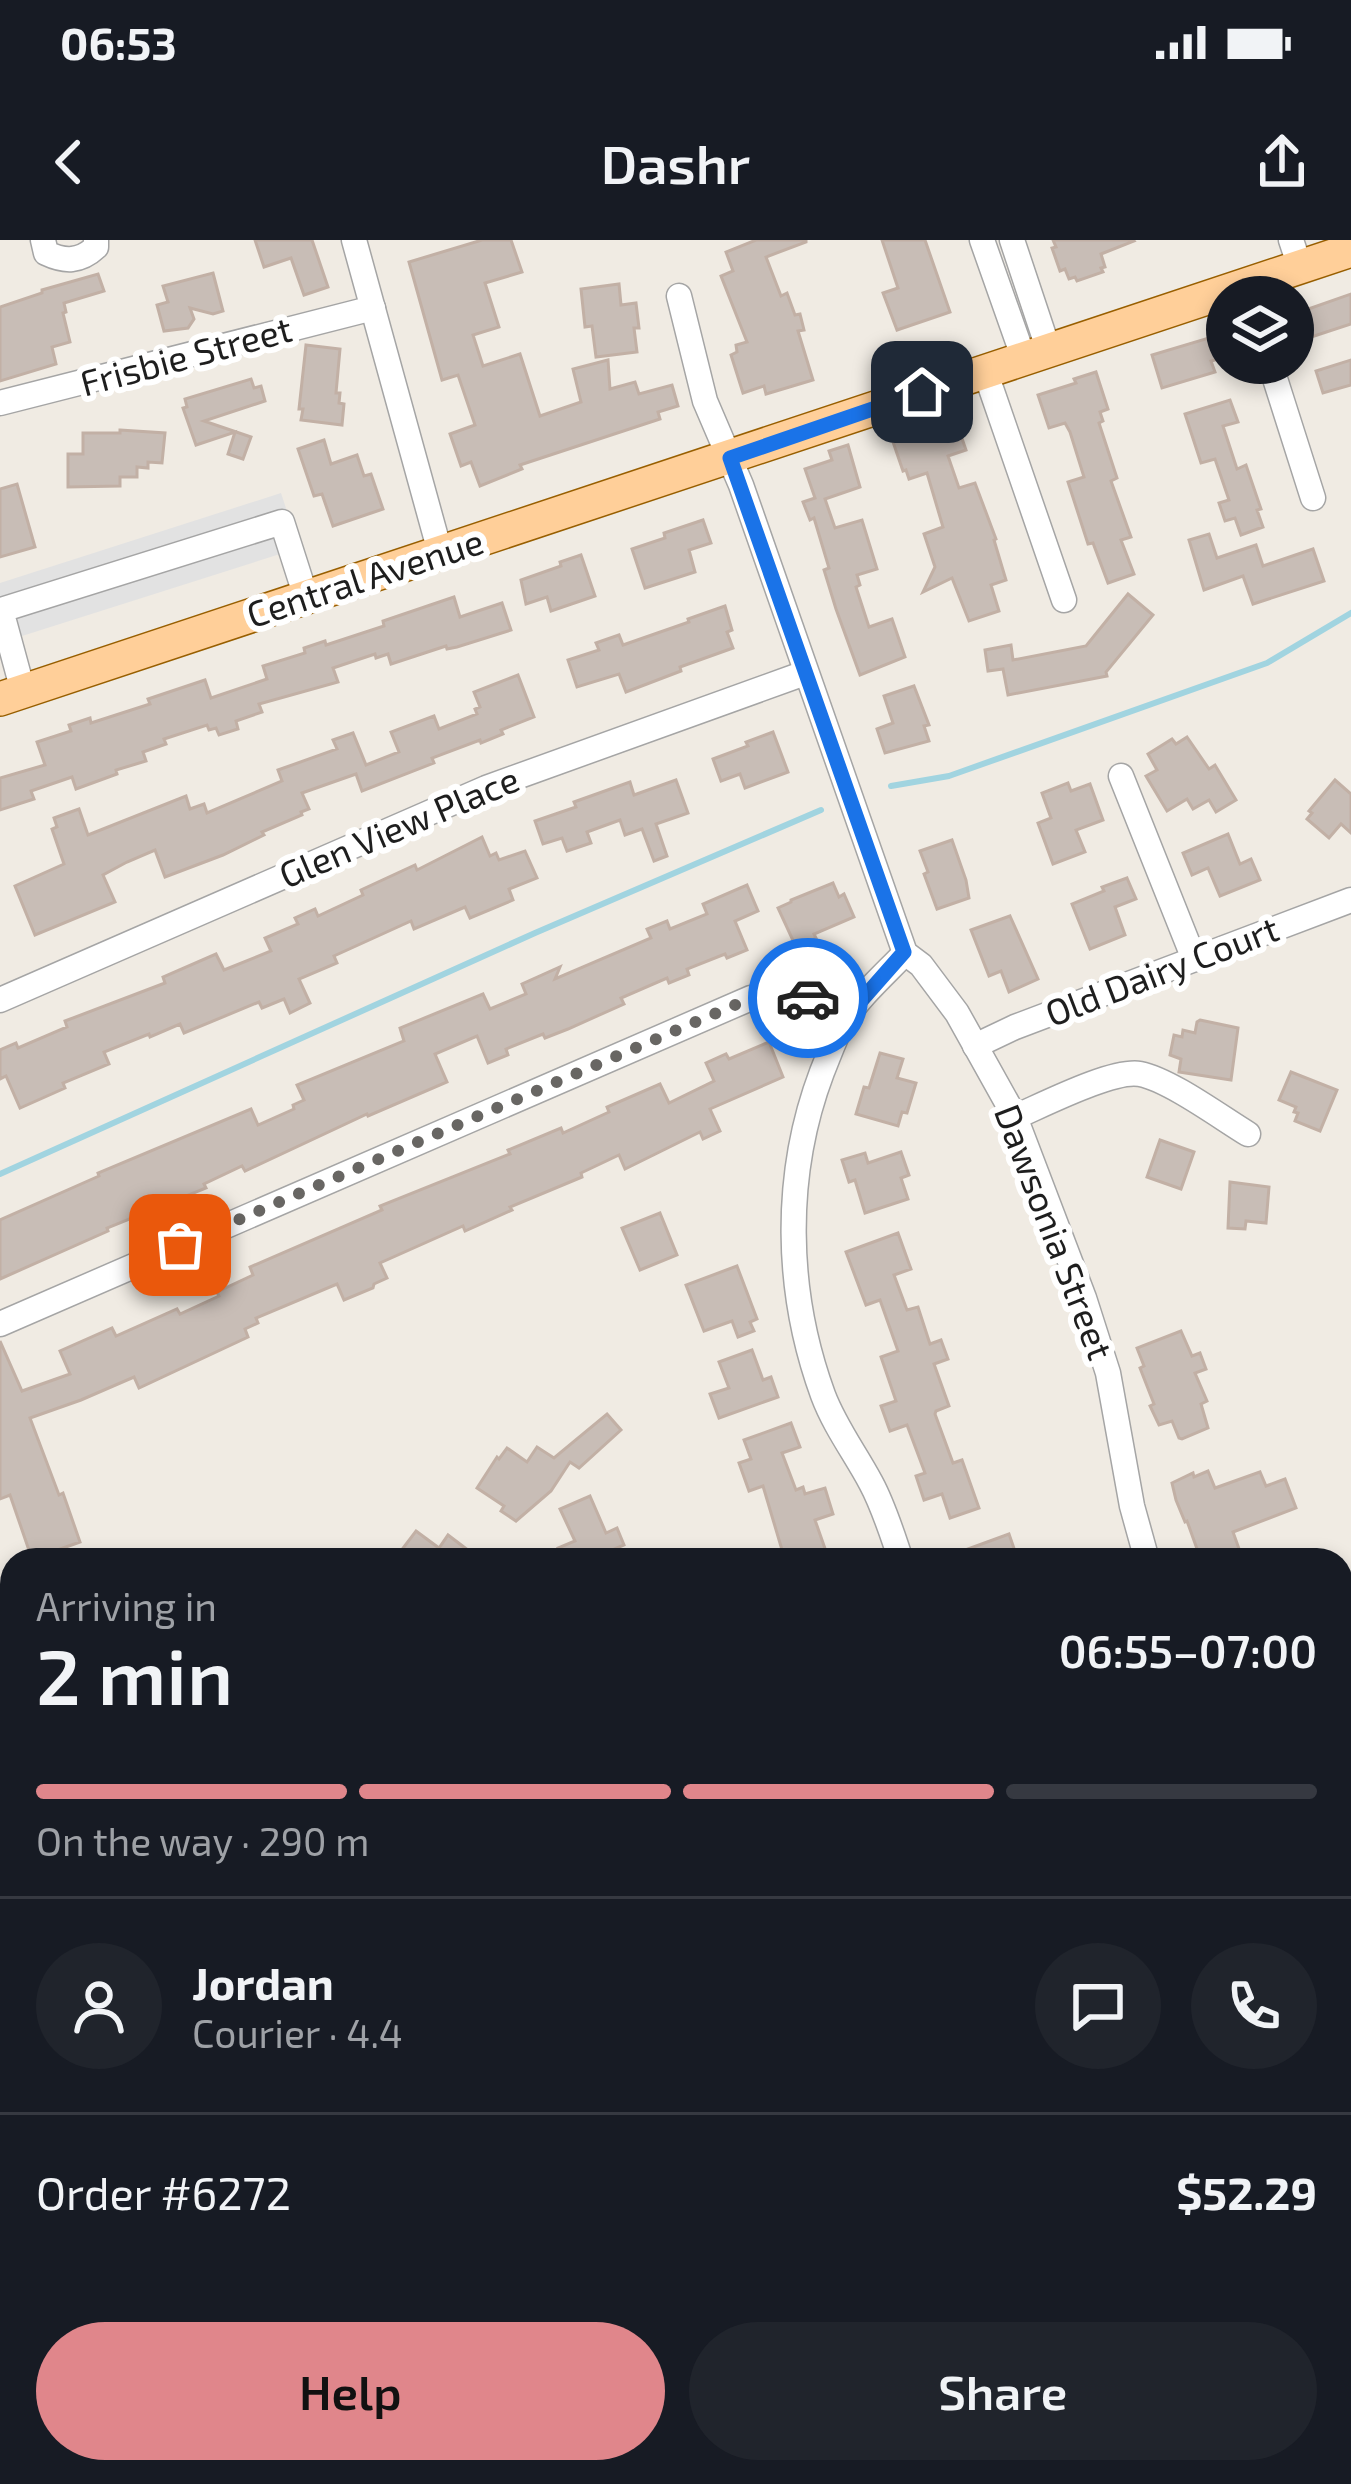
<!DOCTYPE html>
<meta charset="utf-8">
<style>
:root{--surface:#171b24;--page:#20242c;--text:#f1f3f6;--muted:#9ea1a6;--line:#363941;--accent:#e0868b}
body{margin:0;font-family:"Exo 2",sans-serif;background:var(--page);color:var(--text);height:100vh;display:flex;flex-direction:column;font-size:45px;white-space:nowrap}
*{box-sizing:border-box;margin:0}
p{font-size:39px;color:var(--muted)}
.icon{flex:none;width:66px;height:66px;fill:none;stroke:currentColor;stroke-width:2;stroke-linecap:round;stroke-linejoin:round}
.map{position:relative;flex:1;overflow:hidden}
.sheet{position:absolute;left:0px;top:1308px;width:1353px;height:936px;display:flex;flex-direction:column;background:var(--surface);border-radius:36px 36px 0 0;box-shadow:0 6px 18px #0003}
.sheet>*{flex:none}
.tools{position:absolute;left:1206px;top:36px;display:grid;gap:24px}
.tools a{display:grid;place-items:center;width:108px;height:108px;border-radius:50%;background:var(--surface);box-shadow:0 6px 18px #0003;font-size:60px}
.pin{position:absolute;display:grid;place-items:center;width:102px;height:102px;color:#fff;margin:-51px;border-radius:24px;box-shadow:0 6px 18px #0006}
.courier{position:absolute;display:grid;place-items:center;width:120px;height:120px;margin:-60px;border:9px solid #1a73e8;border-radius:50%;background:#fff;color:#222;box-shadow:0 3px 15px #0007}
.summary em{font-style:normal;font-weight:600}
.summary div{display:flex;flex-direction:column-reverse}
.summary{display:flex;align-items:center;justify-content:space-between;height:204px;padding:0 36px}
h1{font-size:78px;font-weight:600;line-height:90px}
.bar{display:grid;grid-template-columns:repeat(4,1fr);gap:18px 12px;align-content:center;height:144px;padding:0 36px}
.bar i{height:15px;border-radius:9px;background:var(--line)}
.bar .on{background:var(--accent)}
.bar p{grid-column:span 4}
.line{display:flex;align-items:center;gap:30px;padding:0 36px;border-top:3px solid var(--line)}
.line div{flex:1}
.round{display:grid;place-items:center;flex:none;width:126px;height:126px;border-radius:63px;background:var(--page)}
.action{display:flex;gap:24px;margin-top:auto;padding:24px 36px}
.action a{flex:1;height:138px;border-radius:72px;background:var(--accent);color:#111;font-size:48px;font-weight:600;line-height:138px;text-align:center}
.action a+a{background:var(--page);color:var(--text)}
.status{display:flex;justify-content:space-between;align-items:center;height:84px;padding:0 60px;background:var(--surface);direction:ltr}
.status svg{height:33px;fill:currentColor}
header{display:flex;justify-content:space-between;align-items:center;height:156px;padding:0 36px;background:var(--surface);font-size:54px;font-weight:600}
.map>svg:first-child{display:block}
</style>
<div class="status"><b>06:53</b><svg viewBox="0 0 49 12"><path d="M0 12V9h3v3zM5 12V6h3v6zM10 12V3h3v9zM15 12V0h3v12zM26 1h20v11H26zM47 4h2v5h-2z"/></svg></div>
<header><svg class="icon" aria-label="back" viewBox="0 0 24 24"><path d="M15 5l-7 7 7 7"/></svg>Dashr<svg class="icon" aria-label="share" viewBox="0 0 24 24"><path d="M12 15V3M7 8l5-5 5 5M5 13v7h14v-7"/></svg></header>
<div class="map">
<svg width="1351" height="2244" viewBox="0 0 1351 2244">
<rect width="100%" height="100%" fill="#f0ebe3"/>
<path fill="#e2e2e2" d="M281,253L299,308L0,403V343Z"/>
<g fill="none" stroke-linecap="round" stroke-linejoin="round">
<g stroke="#a1d4e0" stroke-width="6">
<path d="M891,546L949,536L1267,423L1351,373"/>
<path d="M0,934L535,693L821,570"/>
</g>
</g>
<g fill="#c8bdb6" stroke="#c2b0a5" stroke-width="3">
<path d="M255,0H312L328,47L304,55L291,18L264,27Z"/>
<path d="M482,0H511L522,32L485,43L499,87L473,95L483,126L520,114L540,176L581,162L573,129L608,120L610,149L635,142L639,154L672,145L678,166L658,172L660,179L520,225L522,229L480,246L471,222L461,226L450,194L475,185L458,135L442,140L409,22Z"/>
<path d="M756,0H806V2L766,17L781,56L787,53L795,75L800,74L804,90L798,91L813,140L766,154L764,146L743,153L731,115L737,112L736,105L747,102L721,36L733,31L726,12Z"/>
<path d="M882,0H925L950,72L897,90L883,53L898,48Z"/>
<path d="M1053,0H1133L1134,1L1101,14L1105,27L1101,28L1103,32L1077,41L1075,37L1069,39L1065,29L1060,31L1052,8L1056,7Z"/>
<path d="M213,33L223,71L213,74L190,68L194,79L188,88L164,91L157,65L168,62L163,46Z"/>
<path d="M98,34L104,51L64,63L66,72L63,73L70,102L52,107L56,124L0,141V67L42,53V50Z"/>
<path d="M619,44L621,65L636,63L639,88H634L637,112L596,117L592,86L585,87L581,49Z"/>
<path d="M1351,54V84L1305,99L1297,73Z"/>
<path d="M1212,97L1219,119L1211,121L1215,132L1162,148L1152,115Z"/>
<path d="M306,105L340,109L336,153H340L339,163L344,164L342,185L301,180L303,169H299Z"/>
<path d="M1351,120V145L1323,153L1316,131Z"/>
<path d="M1096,132L1108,169L1100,172L1103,181L1099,183L1117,238L1111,241L1131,297L1121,300L1134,334L1108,343L1093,303L1088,304L1068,242L1084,237L1070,192L1065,183L1049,188L1038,155L1076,143L1074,139Z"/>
<path d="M251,139L254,148L261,146L265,161L204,181L251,197L243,219L228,214L235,192L196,205L183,168L187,167L185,159Z"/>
<path d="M1230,160L1238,182L1223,186L1237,229L1246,225L1261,269L1257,270L1263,287L1241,295L1235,278L1225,281L1219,263L1229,260L1215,219L1201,223L1185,174Z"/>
<path d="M955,178L966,210L948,216L959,248L975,243L996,299L994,300L1006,340L991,345L999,371L969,381L952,338L923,352L935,327L924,294L943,287L927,233L909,239L906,230L903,231L892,199Z"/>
<path d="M120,190L165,193L162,223L148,222V228L137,227V237H120V246L68,247V214H83V193H120Z"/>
<path d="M324,200L331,224L357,215L364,236L371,234L383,269L333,286L322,254L314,256L298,209Z"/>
<path d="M848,205L860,247L825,259L835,288L862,280L877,329L857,335L860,345L856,347L869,387L892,379L905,417L860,435L836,369L824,330L829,328L814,278L810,280L803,262L815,258L805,229L832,220L829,211Z"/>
<path d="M17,244L35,307L0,317V249Z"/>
<path d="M703,280L711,303L689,310L695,332L645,348L632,309L665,298L664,293Z"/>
<path d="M1209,294L1217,318L1256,305L1263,326L1313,309L1324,341L1253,364L1243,336L1204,350L1189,300Z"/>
<path d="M581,315L595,356L551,371L547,357L526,364L521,340L561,326L560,322Z"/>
<path d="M1128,354L1153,375L1106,432L1107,436L1008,455L1003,429L988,431L985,410L1011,405L1013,420L1086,406Z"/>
<path d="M454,357L460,377L502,363L511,390L457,407L447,409L446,406L391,424L388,414L376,418L375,414L333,428L338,442L259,464L262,472L236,481L238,489L219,495L216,488L209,490L207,485L164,499L166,504L143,512L146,521L116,530L117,534L76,549L72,537L31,551L34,559L0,570V538L45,525L37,502L71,491L69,485L90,478L91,483L150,464L148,459L205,440L211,458L267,439L263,426L305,413L304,408L325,401L326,405L384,386L383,381Z"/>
<path d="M725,366L732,390L727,392L733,408L680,427L681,431L626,452L619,434L577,447L568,420L599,410L596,403L619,395L623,405L689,382L688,379Z"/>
<path d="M518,435L534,477L501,490L503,494L481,503L480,500L432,518L434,523L362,551L356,534L302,553L309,569L301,572L302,575L262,592L264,595L223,615L165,637L155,610L127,622L103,635L115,662L35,695L15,646L64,624L52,589L57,587L54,578L79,569L88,595L186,556L190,569L204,564L207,573L282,541L278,530L337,509L333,500L353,493L366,525L399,512L391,492L434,476L439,489L477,474L475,469L480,467L474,452Z"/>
<path d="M914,446L929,485L924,486L929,501L885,513L877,489L893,483L884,456Z"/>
<path d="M773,492L788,532L745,548L740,534L721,541L713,519L748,506L746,502Z"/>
<path d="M1187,497L1209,529L1215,525L1236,560L1216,572L1209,560L1193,569L1187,559L1167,571L1146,536L1157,530L1148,514L1172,499L1176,504Z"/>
<path d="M676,540L688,573L656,584L667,616L654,621L642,589L625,595L620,580L587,592L591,603L567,611L562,598L543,604L535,581L576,567L574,562L630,542L634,555Z"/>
<path d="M1335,540L1351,554V593L1341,584L1329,598L1307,579L1312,573L1309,571Z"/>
<path d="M1068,543L1071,551L1090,544L1103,580L1076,590L1085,612L1053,624L1038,583L1051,578L1042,553Z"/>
<path d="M1228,594L1240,624L1251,619L1260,640L1220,656L1208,628L1192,635L1183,613Z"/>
<path d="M482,597L490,616L496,613L499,620L525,611L537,638L509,649L513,660L470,678L465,667L414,689L411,681L334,716L337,723L299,739L310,763L290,773L284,759L262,768L259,762L184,793L180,784L150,797L149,794L104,812L109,824L63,843L65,848L20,868L6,836L0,839V810L16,803L18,808L67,787L65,781L165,743L163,737L216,714L224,730L271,711L265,698L298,684L295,678L315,669L318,676L363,655L361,650L415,625L417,630Z"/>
<path d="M952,600L966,640L969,658L937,669L924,634L928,632L920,611Z"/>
<path d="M1127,638L1136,659L1115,667L1125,695L1090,709L1072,664L1104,651L1102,647Z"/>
<path d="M833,643L839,657L844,654L854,677L814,694L816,698L796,707L778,668L791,662V660Z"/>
<path d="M747,645L758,671L735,681L747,710L727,718L725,714L687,729L689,735L669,743L667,738L621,758L624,764L568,789L545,798L543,794L506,809L508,815L488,823L477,796L435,814L447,842L368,876L367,874L245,931L242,926L204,944L206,948L107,988L108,991L0,1039V980L99,936L98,933L251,869L258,885L294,869L293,865L304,860L297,845L404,801L400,788L483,754L490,769L526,754L522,744L560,727L555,739L651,698L647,689L667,681L670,689L707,674L703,664Z"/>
<path d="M1010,676L1038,739L1009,752L1001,731L989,736L971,690Z"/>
<path d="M1200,780L1238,788L1231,840L1179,832L1181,819L1170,815L1174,795L1182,797L1183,790L1195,793L1197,782Z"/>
<path d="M769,802L783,837L710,869L720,891L703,899L700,892L625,929L619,915L581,933L582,937L510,967L512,970L465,991L463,986L380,1023L387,1038L374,1044L373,1048L344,1060L337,1044L256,1078L258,1083L245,1089L248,1097L139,1148L134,1137L81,1160L30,1178L59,1255L63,1253L80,1302L32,1319L10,1255L0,1259V1101L22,1151L70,1134L60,1111L112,1088L116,1096L177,1069L180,1074L219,1056L217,1052L253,1035L250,1027L382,970L380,966L510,914L508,910L561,888L563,893L609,872L607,867L660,844L669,863L714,841L706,823L726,814L729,819Z"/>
<path d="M880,813L903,819L897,838L916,843L907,873L902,872L898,886L856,874L864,847L869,848Z"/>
<path d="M1291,832L1337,850L1320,891L1295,881L1298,873L1294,872L1296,867L1279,860Z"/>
<path d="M1160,900L1194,912L1181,949L1147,937Z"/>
<path d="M901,912L909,935L901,938L908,959L865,973L855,940L849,942L842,920L865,913L868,923Z"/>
<path d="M1230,942L1269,947L1266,983L1246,981L1245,989L1228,988Z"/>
<path d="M660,973L677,1015L640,1030L622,988Z"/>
<path d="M898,993L911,1029L894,1035L907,1070L918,1067L930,1104L941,1100L948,1119L934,1124L949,1166L936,1171L935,1174L953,1223L962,1220L979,1268L950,1278L942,1254L924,1260L916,1236L925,1233L907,1185L890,1191L881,1166L896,1161L881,1117L898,1111L880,1060L866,1065L846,1012Z"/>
<path d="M737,1026L757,1079L750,1082L754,1091L738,1097L732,1081L704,1091L686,1045Z"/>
<path d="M1181,1091L1192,1116L1200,1113L1206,1129L1195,1133L1207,1161L1201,1164L1208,1188L1182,1199L1179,1198L1172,1181L1159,1185L1150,1166L1154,1164L1140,1128L1144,1126L1137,1108Z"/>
<path d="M752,1110L763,1140L771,1137L778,1157L719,1178L710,1154L729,1148L719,1122Z"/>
<path d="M607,1174L621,1190L579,1228L570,1222L551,1251L516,1281L501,1271L504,1266L477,1248L497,1217L499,1219L507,1208L527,1222L537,1207L554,1218Z"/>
<path d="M791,1183L800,1207L782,1213L796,1250L803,1247L805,1254L825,1248L833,1274L815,1280L829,1320H785L763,1246L749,1251L739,1223L751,1219L744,1200Z"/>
<path d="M1208,1231L1215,1248L1260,1232L1266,1246L1285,1239L1296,1268L1233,1292L1243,1320H1201L1187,1281L1185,1282L1176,1260L1172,1243L1193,1233L1194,1237Z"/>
<path d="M590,1256L606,1293L617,1288L624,1305L589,1320H563L558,1308L575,1301L560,1269Z"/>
<path d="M416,1291L439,1308L448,1295L481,1320H394Z"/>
<path d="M1009,1294L1018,1320H944L943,1318Z"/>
</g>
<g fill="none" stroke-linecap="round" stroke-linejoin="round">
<defs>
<g id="minor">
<path d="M43,0L46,13C65,22 80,22 96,7V0"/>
<path d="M354,0L440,312"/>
<path d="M982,0L1024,119"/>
<path d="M1012,0L1049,111"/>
<path d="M1291,0L1300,27"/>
<path d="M679,56L705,161L741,245L905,713L921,725L957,773L1015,877L1084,1058L1108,1133L1132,1266L1147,1320"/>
<path d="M1270,123L1313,258"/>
<path d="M985,131L1064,360"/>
<path d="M0,163L373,68"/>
<path d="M23,451L1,370L282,282L306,357"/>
<path d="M1121,536L1194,719"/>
<path d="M0,760L486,548L805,433"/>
<path d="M975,806L1015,787L1351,660"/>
<path d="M1015,877C1043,865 1113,829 1140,834C1170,840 1220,877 1248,894"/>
<path d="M0,1084L751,758C788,751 815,757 846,779"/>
<path d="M901,1320C892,1294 884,1267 871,1243C855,1213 835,1187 823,1155C785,1051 783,935 822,832C829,815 835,797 844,781C859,757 885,734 905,713"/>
<path d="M0,1383L12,1416"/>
<path d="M1341,1555L1351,1553"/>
<path d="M1341,1851L1351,1872"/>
<path d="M0,1870L12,1877"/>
<path d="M293,2232L299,2244"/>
<path d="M1168,2244L1170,2232"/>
</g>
<path id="major" d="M0,459L1351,10"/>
</defs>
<use href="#minor" stroke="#a5a5a5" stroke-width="27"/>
<use href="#major" stroke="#985f00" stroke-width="36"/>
<use href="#minor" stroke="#fff" stroke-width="24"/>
<use href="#major" stroke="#ffcf99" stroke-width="33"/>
</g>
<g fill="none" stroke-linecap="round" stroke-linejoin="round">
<path stroke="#686663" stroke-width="12" stroke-dasharray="0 21.6" d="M180,1005L751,758L787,754L808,758"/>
<path stroke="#1a73e8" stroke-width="15" d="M808,758L828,766L845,779L904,712L730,218L922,152"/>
</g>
<g text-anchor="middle" stroke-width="12" stroke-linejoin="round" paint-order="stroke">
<g font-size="36" fill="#1e1e1e" stroke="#fff">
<text transform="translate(186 116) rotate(-15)" y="13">Frisbie Street</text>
<text transform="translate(365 338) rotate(-18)" y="13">Central Avenue</text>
<text transform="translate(399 587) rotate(-23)" y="13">Glen View Place</text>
<text transform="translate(1162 731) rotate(-21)" y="13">Old Dairy Court</text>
<text transform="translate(1054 992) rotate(69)" y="13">Dawsonia Street</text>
</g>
</g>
</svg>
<div class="tools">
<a><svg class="icon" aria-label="layers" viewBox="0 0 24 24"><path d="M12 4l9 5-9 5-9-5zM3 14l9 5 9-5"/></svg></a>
</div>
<div class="pin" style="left:180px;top:1005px;background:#ea580c"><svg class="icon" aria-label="bag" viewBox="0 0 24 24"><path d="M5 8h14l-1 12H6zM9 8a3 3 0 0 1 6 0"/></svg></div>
<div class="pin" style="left:922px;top:152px;background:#1f2937"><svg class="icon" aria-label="home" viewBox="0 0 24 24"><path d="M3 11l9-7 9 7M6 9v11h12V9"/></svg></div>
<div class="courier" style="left:808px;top:758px"><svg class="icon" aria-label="car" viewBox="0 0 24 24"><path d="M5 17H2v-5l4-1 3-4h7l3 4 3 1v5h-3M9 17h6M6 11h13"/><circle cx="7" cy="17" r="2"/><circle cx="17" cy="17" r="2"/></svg></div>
<section class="sheet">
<div class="summary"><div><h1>2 min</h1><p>Arriving in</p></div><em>06:55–07:00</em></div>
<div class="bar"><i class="on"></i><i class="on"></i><i class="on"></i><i></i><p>On the way · 290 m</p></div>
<div class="line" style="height:216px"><a class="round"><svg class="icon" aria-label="person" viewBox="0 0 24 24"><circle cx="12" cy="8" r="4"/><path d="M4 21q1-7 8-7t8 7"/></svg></a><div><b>Jordan</b><p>Courier · 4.4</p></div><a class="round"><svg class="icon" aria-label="chat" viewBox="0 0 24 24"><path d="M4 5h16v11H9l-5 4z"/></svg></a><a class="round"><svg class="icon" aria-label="phone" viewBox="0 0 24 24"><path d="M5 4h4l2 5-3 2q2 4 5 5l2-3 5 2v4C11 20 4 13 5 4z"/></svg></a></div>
<div class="line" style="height:156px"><div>Order #6272</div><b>$52.29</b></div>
<div class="action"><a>Help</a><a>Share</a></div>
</section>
</div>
